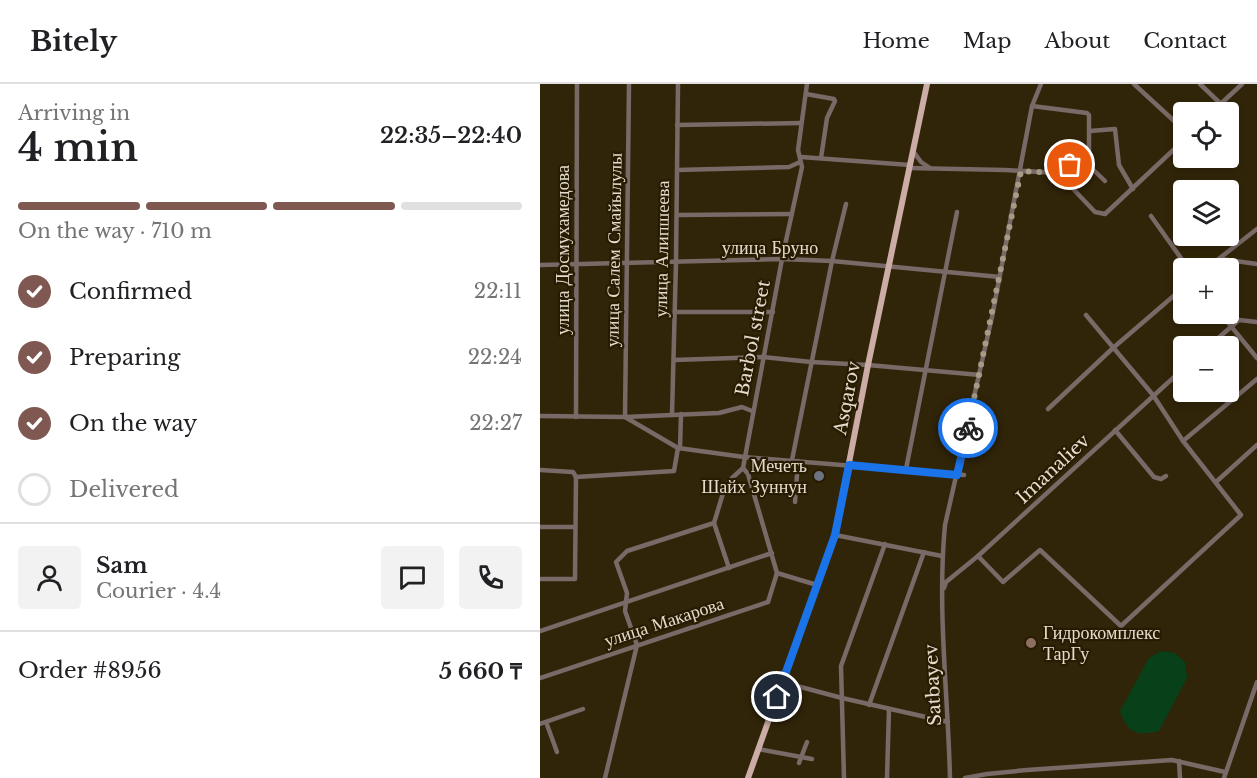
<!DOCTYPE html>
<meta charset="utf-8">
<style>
:root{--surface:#fff;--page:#f2f2f2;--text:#202124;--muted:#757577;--line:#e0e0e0;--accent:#7f5951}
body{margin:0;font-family:"Libre Baskerville",serif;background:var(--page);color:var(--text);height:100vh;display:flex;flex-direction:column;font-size:22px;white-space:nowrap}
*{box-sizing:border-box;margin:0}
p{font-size:20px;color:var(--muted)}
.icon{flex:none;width:33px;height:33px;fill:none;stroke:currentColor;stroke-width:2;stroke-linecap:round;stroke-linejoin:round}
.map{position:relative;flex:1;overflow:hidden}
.side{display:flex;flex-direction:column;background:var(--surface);width:540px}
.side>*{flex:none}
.buttons{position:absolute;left:633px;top:18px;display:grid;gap:12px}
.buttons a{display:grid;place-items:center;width:66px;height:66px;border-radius:6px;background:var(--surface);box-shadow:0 3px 9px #0003;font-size:30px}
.pin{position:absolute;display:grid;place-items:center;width:51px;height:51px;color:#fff;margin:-26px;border:3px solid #fff;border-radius:50%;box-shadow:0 2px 6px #0007}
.courier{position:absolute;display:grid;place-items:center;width:60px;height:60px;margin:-30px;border:4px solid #1a73e8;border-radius:50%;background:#fff;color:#222;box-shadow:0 2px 8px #0007}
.head em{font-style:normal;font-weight:600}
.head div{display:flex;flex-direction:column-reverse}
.head{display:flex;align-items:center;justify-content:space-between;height:102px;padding:0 18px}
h1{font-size:39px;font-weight:600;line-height:45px}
.bar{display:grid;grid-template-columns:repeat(4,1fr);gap:9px 6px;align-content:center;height:72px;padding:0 18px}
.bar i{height:8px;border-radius:4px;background:var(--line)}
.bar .active{background:var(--accent)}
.bar p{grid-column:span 4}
.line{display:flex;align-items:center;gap:15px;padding:0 18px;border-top:2px solid var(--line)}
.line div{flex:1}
.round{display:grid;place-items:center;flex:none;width:63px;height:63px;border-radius:6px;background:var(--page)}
ol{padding:0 18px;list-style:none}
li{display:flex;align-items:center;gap:18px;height:66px}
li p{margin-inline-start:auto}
li .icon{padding:6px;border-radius:50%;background:var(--accent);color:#fff;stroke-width:4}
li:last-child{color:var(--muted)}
li i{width:33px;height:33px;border:3px solid var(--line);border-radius:50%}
header{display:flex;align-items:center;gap:36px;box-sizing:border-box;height:84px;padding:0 30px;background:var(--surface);border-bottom:2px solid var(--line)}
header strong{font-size:28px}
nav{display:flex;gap:33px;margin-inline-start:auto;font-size:21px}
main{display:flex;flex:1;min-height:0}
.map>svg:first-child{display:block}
</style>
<header>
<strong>Bitely</strong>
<nav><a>Home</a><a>Map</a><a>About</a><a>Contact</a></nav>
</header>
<main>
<section class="side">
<div class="head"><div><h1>4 min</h1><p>Arriving in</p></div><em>22:35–22:40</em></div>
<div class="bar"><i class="active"></i><i class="active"></i><i class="active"></i><i></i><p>On the way · 710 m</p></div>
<ol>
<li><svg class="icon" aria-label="check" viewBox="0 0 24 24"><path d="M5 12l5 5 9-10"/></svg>Confirmed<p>22:11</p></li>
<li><svg class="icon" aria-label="check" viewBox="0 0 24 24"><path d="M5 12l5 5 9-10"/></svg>Preparing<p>22:24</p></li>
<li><svg class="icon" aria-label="check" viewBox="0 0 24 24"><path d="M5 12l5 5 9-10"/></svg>On the way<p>22:27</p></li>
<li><i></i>Delivered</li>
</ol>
<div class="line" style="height:108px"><a class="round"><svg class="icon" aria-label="person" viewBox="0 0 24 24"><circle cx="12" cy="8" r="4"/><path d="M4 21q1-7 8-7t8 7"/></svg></a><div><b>Sam</b><p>Courier · 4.4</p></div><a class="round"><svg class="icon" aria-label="chat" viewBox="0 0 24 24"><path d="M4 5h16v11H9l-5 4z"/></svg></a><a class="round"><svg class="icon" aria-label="phone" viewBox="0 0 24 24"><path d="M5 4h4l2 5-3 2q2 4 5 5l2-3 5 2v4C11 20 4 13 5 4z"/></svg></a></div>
<div class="line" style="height:78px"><div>Order #8956</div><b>5 660 ₸</b></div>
</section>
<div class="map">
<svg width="717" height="694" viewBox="0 0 717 694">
<rect width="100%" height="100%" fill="#312509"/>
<path fill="#074019" d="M621,567L635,569L645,578L647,594L619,647C597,652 588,650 580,627L609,574Z"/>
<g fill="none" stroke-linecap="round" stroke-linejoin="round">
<g stroke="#796967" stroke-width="4.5">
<path d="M89,0L85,333L138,364L204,373L424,391"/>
<path d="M267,0L258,66L262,83L242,175L203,384L208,390L237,489L277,501"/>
<path d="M594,0L644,46"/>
<path d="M660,0L681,20"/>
<path d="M266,10L294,15L295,17L287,34L281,74"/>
<path d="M492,22L547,29L549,31V66L541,74L518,89"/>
<path d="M672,28L702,0"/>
<path d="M137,41L261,39"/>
<path d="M550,47L575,45L579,81L593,105"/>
<path d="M373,67L381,78L390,84"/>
<path d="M261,73L370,81"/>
<path d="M541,74L565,97"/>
<path d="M369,84L465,86L518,89L555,128L565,130L644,56"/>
<path d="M137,86L249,83L260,78"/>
<path d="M137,131L252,130"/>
<path d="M611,132L648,184"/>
<path d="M681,175L717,180"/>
<path d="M0,181L242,175L292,177L460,193"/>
<path d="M667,184L717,145"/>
<path d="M135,228H233"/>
<path d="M681,230L717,274"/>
<path d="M669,262L699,236L717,238"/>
<path d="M134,276L223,273L271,278L328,281L440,291"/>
<path d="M508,325L573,264L644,203"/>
<path d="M132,331L136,178L138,0"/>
<path d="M0,332L85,333L179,329L202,323L212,327"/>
<path d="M36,333L37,0"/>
<path d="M575,346L614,393L621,395L626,392"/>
<path d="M643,357L717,295"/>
<path d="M140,364L141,330"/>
<path d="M252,376L292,177L306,120"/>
<path d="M366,385L417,128"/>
<path d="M0,386L33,388L36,393"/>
<path d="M676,398L717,361"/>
<path d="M255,418L258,377"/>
<path d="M0,443H34"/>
<path d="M295,451L402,472"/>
<path d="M438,472L463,498L500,466L581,542L701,431L643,357L613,311L546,231"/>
<path d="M189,484L174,439L184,406L191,395L203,384"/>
<path d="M0,495H35L36,393L134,387L138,364"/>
<path d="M404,504L406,498L438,472L644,284"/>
<path d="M0,547L232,469"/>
<path d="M0,594L228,518L237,489"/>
<path d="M242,598L302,614L408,638"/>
<path d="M329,621L384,468"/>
<path d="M6,638L17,668"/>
<path d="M0,640L43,625"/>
<path d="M218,665L272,675"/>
<path d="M639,677L640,694"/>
<path d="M259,679L267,658"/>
<path d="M65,694L97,561L85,527L87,509L76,478L87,467L174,439"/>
<path d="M304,694L301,582L345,460"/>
<path d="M347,694L349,625"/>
<path d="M410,694C408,610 397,525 405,441L452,233L492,22L501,0"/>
<path d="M425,694L447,690L487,686L632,676L685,688"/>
<path d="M684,694L717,598"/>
</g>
<path stroke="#ccaca7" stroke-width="6" d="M208,694L295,451L328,281L387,0"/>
</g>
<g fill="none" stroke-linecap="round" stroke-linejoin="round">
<path stroke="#a59c88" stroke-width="6" stroke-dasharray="0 10.8" d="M428,344L481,87L518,89L530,81"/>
<path stroke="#1a73e8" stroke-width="8" d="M237,613L295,451L309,381L417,391L428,344"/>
</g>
<circle fill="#6b7280" stroke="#271b01" stroke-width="2" cx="279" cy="392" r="6"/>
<circle fill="#8d6e63" stroke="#271b01" stroke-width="2" cx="491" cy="559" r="6"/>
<g text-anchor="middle" stroke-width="4.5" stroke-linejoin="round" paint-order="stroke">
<g font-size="18" fill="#e4dccd" stroke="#271b01">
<text x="230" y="170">улица Бруно</text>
<text transform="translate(122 165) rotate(-89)" y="6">улица Алипшеева</text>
<text transform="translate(23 166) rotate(-90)" y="6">улица Досмухамедова</text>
<text transform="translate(74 166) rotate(-89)" y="6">улица Салем Смайылулы</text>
<text transform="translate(213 254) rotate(-79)" y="6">Barbol street</text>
<text transform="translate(307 314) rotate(-79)" y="6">Asqarov</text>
<text transform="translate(513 385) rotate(-43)" y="6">Imanaliev</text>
<text transform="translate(124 538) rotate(-18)" y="6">улица Макарова</text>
<text transform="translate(393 601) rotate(-93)" y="6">Satbayev</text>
</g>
<g font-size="18" fill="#e4dccd" stroke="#271b01" text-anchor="end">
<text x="267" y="388">Мечеть<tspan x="267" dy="21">Шайх Зуннун</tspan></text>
<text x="503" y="555" text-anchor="start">Гидрокомплекс<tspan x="503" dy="21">ТарГу</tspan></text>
</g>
</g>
</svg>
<div class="buttons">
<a><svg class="icon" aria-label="locate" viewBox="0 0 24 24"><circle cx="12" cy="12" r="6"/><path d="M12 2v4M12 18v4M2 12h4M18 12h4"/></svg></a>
<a><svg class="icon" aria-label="layers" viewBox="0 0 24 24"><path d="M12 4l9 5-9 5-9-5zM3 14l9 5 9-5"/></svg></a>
<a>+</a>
<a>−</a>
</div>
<div class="pin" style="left:530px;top:81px;background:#ea580c"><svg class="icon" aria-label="bag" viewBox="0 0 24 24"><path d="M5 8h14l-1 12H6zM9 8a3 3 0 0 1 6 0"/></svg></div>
<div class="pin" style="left:237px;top:613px;background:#1f2937"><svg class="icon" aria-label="home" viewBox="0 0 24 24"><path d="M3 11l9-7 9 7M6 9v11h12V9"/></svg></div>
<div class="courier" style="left:428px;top:344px"><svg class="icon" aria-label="bike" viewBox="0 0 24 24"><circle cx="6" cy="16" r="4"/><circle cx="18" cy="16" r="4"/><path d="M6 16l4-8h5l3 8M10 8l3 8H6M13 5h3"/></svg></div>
</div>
</main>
